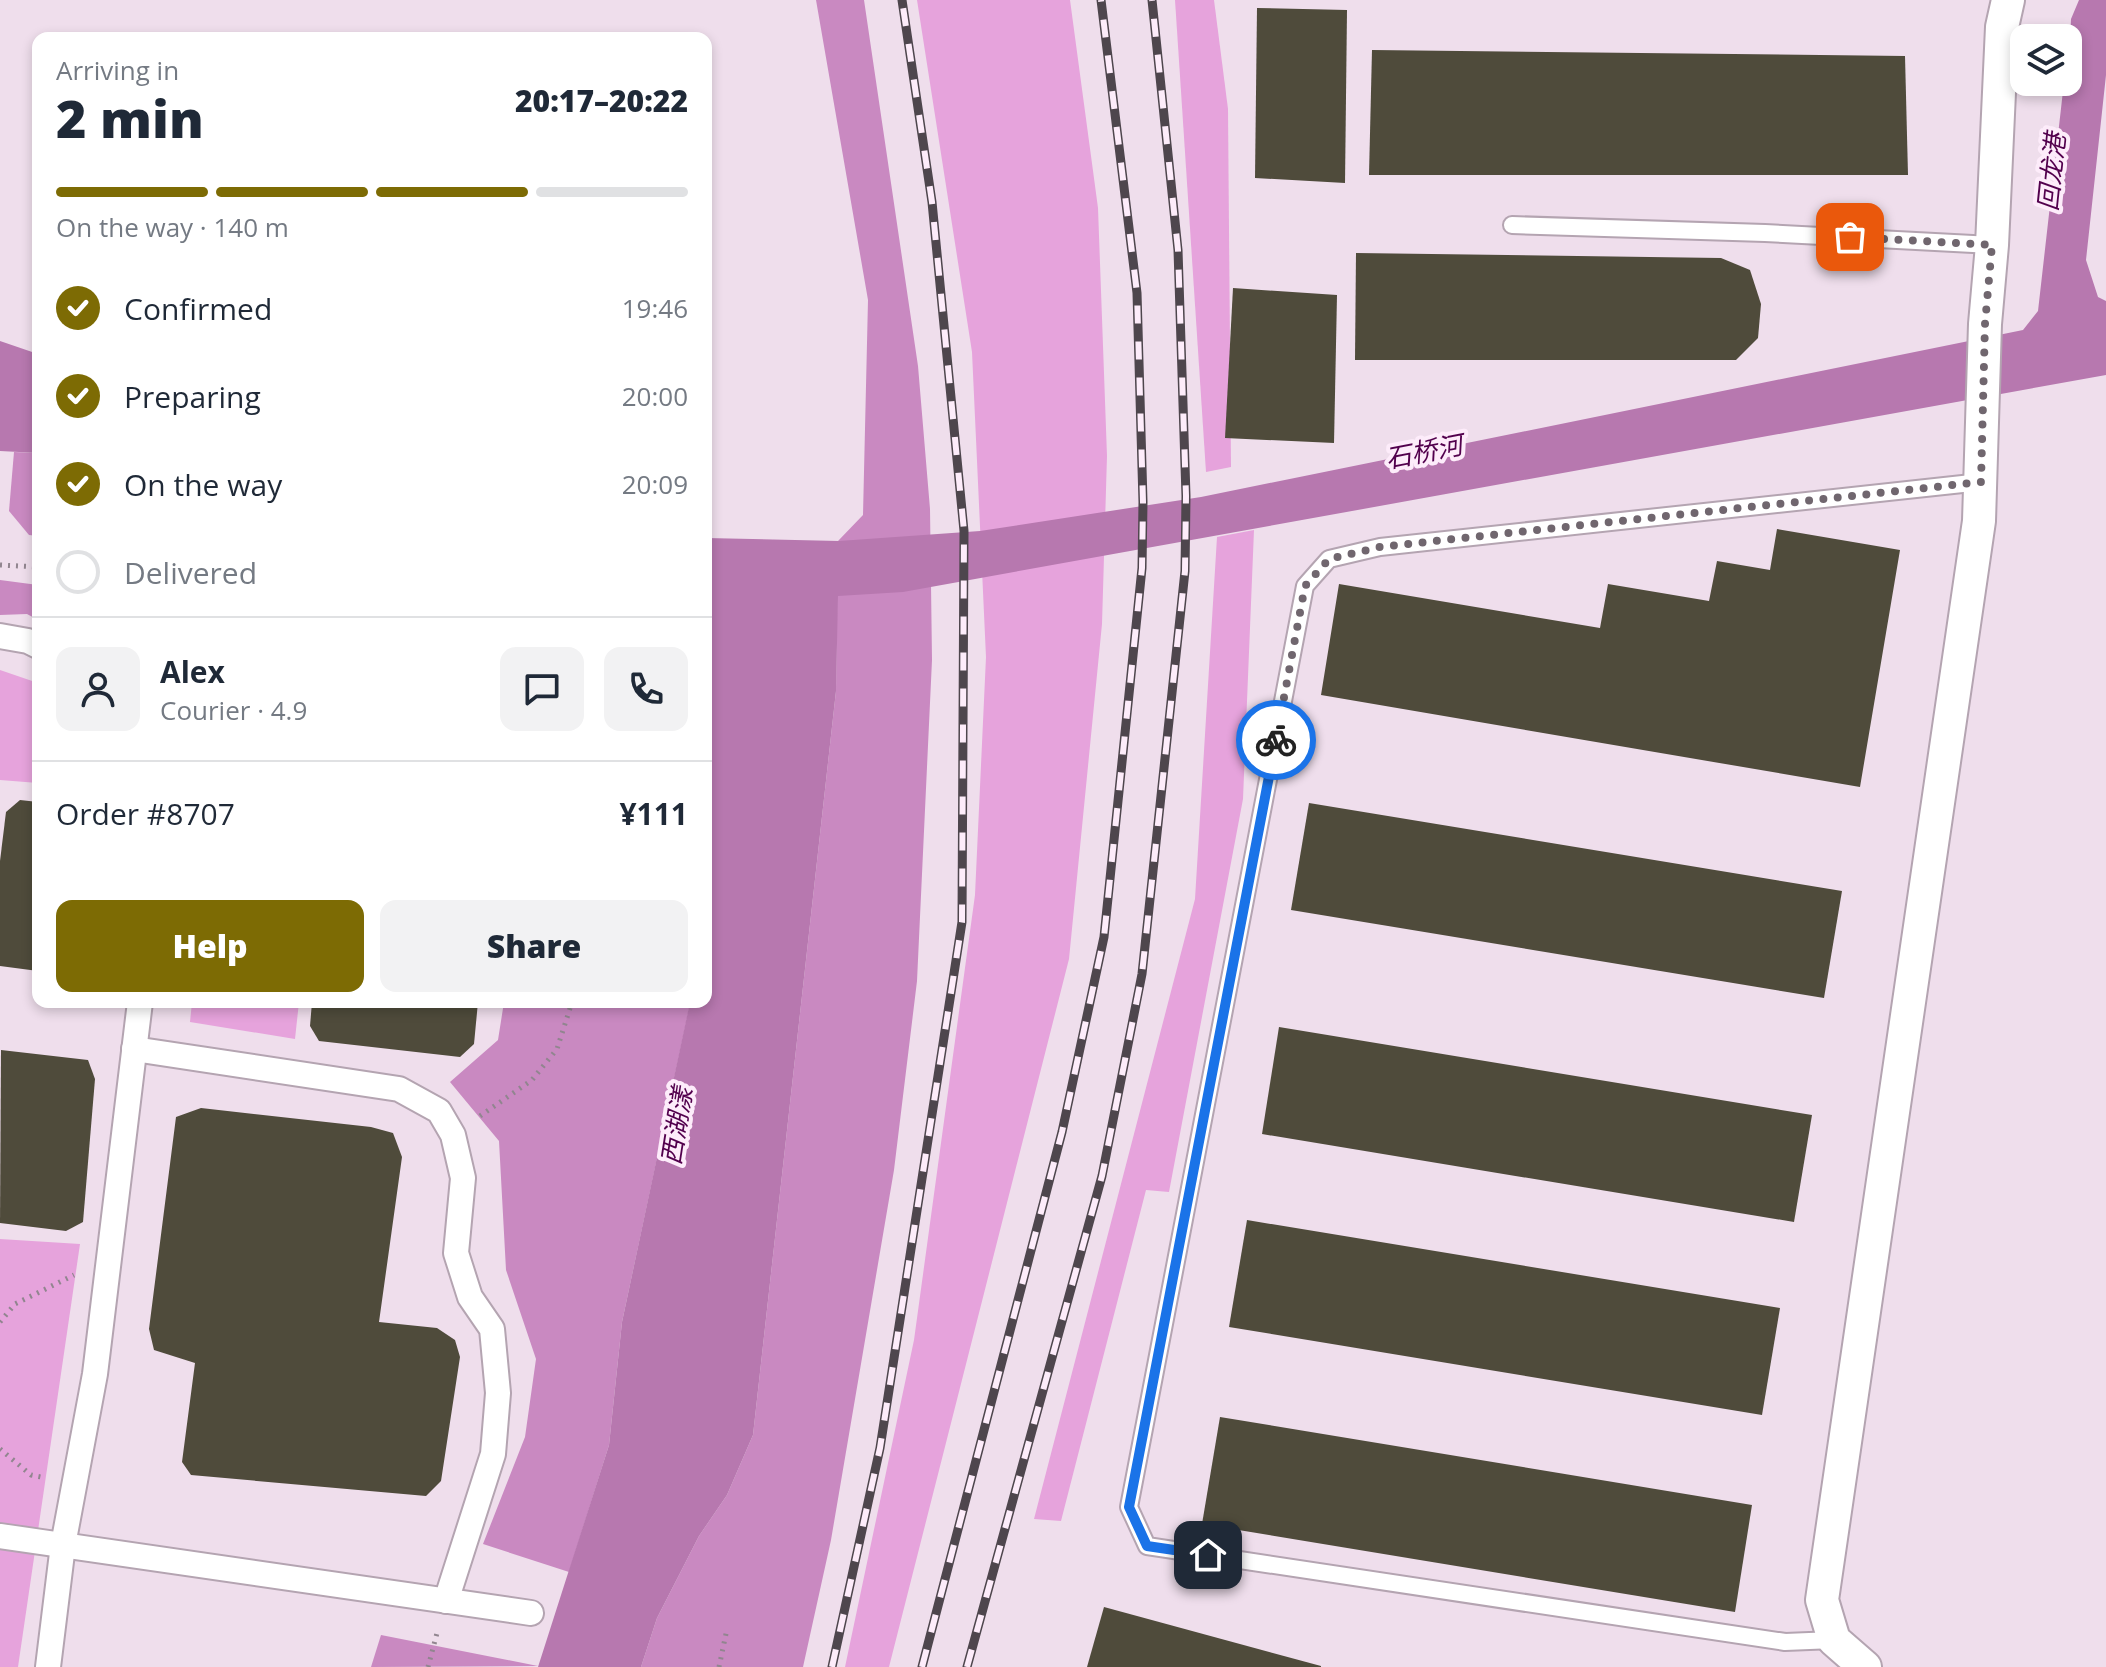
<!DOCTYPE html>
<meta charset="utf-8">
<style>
:root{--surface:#fff;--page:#f2f2f3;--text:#1f2937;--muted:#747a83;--line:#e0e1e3;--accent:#7d6b04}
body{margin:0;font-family:"Open Sans","Noto Sans SC",sans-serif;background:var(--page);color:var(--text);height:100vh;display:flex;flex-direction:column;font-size:30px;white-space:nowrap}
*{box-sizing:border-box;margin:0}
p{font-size:26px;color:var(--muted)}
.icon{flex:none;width:44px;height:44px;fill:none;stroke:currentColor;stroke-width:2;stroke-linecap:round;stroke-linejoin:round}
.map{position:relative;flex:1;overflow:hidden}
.sheet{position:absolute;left:32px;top:32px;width:680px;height:976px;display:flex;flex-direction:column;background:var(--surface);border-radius:16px;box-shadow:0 4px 12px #0003}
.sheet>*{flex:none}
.tools{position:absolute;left:2010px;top:24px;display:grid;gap:16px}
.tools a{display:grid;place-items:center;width:72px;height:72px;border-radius:16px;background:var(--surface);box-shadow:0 4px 12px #0003;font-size:40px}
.pin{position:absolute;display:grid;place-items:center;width:68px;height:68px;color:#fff;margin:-34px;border-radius:16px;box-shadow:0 4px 12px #0006}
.courier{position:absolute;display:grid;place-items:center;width:80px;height:80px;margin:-40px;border:6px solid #1a73e8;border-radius:50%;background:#fff;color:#222;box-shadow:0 2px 10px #0007}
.headline em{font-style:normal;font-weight:800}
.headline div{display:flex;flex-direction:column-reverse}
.headline{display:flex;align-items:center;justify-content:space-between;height:136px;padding:0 24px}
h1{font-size:52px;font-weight:800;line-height:60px}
.bar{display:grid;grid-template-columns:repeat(4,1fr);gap:12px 8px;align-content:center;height:96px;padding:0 24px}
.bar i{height:10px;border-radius:6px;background:var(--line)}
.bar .current{background:var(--accent)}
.bar p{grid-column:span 4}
.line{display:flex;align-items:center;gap:20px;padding:0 24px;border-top:2px solid var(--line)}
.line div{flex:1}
.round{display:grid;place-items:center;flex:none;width:84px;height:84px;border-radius:16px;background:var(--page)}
ol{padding:0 24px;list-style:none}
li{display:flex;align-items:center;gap:24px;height:88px}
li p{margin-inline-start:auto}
li .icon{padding:8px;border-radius:50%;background:var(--accent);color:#fff;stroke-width:4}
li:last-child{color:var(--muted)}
li i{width:44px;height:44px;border:4px solid var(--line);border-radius:50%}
.action{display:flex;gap:16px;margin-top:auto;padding:16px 24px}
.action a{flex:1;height:92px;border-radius:16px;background:var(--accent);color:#fff;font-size:32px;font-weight:800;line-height:92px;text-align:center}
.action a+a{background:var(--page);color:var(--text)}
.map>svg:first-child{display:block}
</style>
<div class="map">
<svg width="2106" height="1667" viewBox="0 0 2106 1667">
<rect width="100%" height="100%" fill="#efdeec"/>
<g fill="#e6a3dc">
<path d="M917,0H1070L1098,208L1107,456L1102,624L1069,959L889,1667H845L914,1340L975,895L986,657L972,352Z"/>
<path d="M1175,0H1214L1228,109L1231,467L1206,472Z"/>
<path d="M1254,530L1243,799L1169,1192L1146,1190L1061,1521L1034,1519L1195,899L1217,537Z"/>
<path d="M0,670L38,683V783L0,780Z"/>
<path d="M192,1002H299L295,1039L190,1022Z"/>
<path d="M0,1239L80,1244L18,1667H0Z"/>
</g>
<g fill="#c989c1">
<path d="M816,0H864L918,366L930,509L932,660L917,981L894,1170L831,1540L803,1667H641L657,1618L699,1536L727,1495L753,1435L836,691L838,541L863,515L868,300Z"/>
<path d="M14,452L38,453V536L29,535L9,511Z"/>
<path d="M0,580L38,585V620L27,614L0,615Z"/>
<path d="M504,1002H679L690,1004L622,1322L609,1445L569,1572L483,1544L525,1437L536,1359L506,1270L499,1141L450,1082L498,1040Z"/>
<path d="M381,1635L538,1666L371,1667Z"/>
</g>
<g fill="#b778af">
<path d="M2079,0H2106V75L2086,260L2098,297L2106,301V375L903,592L838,596L836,691L753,1435L727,1495L699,1536L657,1618L641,1667H538L609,1445L622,1322L690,1002H706V538L839,541L980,531L1201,497L2023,330L2038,311L2064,82H2068L2071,19Z"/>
<path d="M0,341L38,354V453L0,451Z"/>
</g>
<g fill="#4f4b3b">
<path d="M1257,8L1347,10L1345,183L1255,178Z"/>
<path d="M1372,50L1905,56L1908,175H1369Z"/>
<path d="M1356,253L1721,258L1750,270L1761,304L1758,338L1736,360H1355Z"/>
<path d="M1233,288L1337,295L1334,443L1225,438Z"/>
<path d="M1777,529L1900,550L1860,787L1321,695L1339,584L1600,628L1608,584L1709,601L1717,561L1770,570Z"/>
<path d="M20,800L38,802V971L0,966V861L6,812Z"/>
<path d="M1309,803L1842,891L1824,998L1291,910Z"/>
<path d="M312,1002H478L474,1044L460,1057L319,1041L310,1026Z"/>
<path d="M1279,1027L1812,1115L1794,1222L1262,1134Z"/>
<path d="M1,1050L88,1060L95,1079L83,1222L66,1231L0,1223Z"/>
<path d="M201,1108L371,1127L393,1133L402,1157L379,1322L437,1328L455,1340L460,1357L441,1481L426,1496L191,1475L182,1462L195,1363L154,1350L149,1329L176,1117Z"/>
<path d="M1247,1220L1780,1308L1762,1415L1229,1327Z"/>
<path d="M1220,1417L1752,1505L1735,1612L1202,1524Z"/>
<path d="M1104,1607L1321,1666V1667H1087Z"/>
</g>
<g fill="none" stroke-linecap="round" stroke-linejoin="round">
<defs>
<g id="service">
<path d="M1512,225L1765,233L1992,245"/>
<path d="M1834,1640L1785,1642L1147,1546L1129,1507L1305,586L1329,559L1380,547L1981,482"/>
</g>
<g id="pedestrian">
<path d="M0,636L28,641L38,646"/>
<path d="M134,1049L399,1089L439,1111L453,1135L463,1178L456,1253L470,1297L492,1329L498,1393L493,1454L446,1601"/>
<path d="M0,1536L531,1613"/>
<path d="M48,1667L63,1545L95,1374L140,1002"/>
</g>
<path id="minor" d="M1865,1667L1834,1640L1822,1600L1979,521L1985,324L1992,245L2002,27L2008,0"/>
</defs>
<use href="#service" stroke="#b4a4b1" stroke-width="20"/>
<use href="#pedestrian" stroke="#b4a4b1" stroke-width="28"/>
<use href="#minor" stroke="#b4a4b1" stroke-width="36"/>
<g stroke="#91858f" stroke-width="5" stroke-dasharray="2 6" stroke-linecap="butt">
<path d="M0,565L38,567"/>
<path d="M480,1116L532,1080L557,1049L572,1002"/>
<path d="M0,1322L15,1304L74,1275"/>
<path d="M0,1449L31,1475L46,1478"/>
<path d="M428,1667L437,1633"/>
<path d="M719,1667L727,1629"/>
</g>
<use href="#service" stroke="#fff" stroke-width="16"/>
<use href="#pedestrian" stroke="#fff" stroke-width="24"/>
<use href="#minor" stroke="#fff" stroke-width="32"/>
<defs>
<g id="rail">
<path d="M832,1667L880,1448L962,922L964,531L932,202L902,0"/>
<path d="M922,1667L1062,1132L1104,937L1142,568L1143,502L1137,293L1101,0"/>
<path d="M967,1667L1102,1176L1142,974L1185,571L1186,496L1178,250L1152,0"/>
</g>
</defs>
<use href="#rail" stroke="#4e464d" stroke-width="9"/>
<use href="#rail" stroke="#fdecfa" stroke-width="6" stroke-dasharray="18" stroke-linecap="butt"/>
</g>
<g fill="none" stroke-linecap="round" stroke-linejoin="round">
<path stroke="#70666e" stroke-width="8" stroke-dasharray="0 14.4" d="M1276,740L1305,586L1329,559L1380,547L1981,482L1985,324L1992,245L1850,237"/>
<path stroke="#1a73e8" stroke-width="10" d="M1208,1555L1147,1546L1129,1507L1276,740"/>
</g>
<g text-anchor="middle" stroke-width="8" stroke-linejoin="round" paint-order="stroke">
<g font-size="26" font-style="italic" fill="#52004d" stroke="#fdecfa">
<text transform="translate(2052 172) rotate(-84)" y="9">回龙港</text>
<text transform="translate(1424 452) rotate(-11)" y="9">石桥河</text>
<text transform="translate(677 1126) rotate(-81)" y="9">西湖漾</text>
</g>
</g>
</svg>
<div class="tools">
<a><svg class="icon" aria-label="layers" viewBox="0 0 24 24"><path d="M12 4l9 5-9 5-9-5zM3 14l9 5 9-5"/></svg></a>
</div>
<div class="pin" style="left:1850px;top:237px;background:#ea580c"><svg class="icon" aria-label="bag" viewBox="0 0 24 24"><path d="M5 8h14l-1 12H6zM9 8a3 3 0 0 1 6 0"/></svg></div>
<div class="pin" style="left:1208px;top:1555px;background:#1f2937"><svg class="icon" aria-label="home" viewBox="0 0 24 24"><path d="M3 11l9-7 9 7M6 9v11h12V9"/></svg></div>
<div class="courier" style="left:1276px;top:740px"><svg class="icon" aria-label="bike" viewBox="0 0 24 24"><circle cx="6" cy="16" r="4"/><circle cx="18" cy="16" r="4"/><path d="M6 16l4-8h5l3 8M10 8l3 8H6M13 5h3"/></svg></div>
<section class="sheet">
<div class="headline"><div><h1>2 min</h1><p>Arriving in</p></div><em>20:17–20:22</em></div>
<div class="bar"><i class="current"></i><i class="current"></i><i class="current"></i><i></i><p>On the way · 140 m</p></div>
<ol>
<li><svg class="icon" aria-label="check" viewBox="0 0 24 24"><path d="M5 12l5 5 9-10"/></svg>Confirmed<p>19:46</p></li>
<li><svg class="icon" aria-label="check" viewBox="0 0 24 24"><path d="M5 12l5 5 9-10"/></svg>Preparing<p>20:00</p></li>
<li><svg class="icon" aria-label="check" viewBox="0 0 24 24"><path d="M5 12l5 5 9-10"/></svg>On the way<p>20:09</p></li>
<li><i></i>Delivered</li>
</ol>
<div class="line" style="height:144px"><a class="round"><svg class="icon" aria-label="person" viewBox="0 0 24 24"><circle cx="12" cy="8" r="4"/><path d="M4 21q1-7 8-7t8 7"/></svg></a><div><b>Alex</b><p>Courier · 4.9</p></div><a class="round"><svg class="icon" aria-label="chat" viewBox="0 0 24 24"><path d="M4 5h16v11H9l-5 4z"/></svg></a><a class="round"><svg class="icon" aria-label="phone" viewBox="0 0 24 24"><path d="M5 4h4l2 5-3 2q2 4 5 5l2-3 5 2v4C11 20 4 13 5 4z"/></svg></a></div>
<div class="line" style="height:104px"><div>Order #8707</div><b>¥111</b></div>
<div class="action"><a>Help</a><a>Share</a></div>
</section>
</div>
